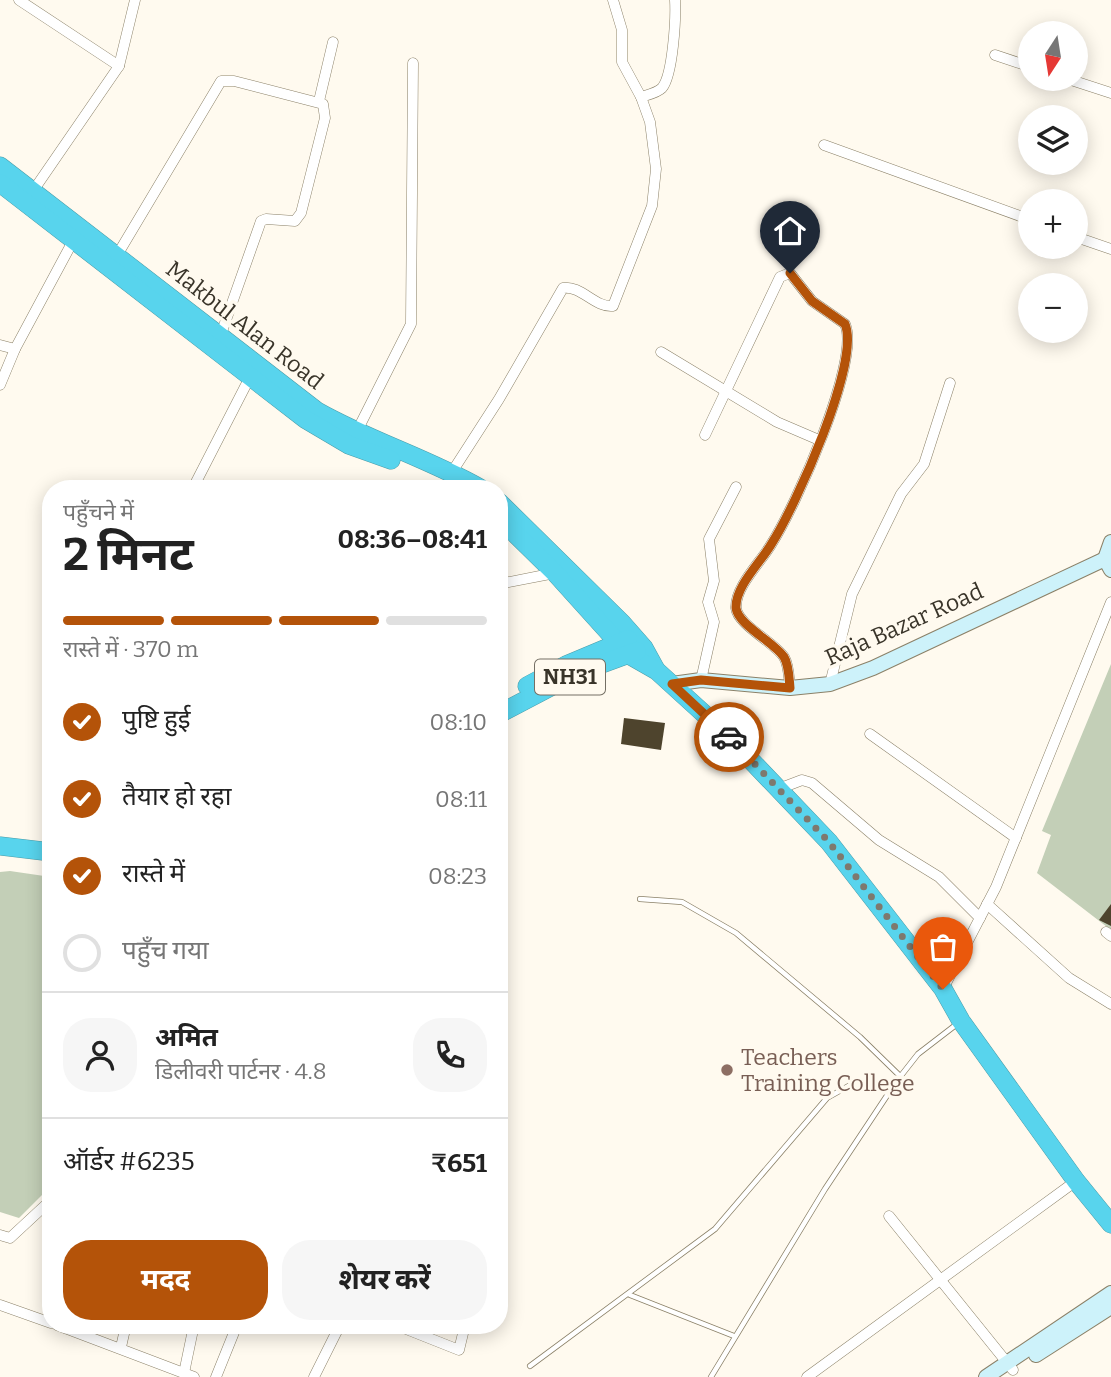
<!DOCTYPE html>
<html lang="hi">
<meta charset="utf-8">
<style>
:root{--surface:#fff;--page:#f6f6f6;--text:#222;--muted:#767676;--line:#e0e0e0;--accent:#b45309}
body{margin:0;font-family:Bitter,"Noto Sans Devanagari",serif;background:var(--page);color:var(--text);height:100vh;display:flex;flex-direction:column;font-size:26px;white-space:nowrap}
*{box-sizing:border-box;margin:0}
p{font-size:23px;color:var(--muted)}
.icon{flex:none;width:38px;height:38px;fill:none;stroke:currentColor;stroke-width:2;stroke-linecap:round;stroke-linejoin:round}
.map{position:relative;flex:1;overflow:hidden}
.drawer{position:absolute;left:42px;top:480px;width:466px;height:854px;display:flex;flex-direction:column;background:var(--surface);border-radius:28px;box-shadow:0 4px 18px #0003}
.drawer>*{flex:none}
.needle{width:46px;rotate:192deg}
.buttons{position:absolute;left:1018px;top:21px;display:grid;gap:14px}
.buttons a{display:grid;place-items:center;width:70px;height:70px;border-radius:50%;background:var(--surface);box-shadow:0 4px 18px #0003;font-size:35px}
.pin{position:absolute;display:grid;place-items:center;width:60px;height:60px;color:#fff;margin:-72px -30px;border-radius:50% 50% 50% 0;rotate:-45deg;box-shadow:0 0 7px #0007}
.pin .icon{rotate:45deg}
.courier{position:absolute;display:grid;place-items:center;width:70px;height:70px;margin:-35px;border:5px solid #b45309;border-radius:50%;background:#fff;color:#222;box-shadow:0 2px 9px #0007}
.overview em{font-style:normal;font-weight:700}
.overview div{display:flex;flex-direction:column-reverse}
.overview{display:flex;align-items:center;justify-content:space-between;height:119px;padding:0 21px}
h1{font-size:46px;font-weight:700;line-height:52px}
.bar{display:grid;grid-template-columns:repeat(4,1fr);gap:10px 7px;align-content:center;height:84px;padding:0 21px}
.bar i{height:9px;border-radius:5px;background:var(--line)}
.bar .on{background:var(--accent)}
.bar p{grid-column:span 4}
.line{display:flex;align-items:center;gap:18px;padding:0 21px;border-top:2px solid var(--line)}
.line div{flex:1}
.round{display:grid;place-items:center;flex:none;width:74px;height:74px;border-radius:28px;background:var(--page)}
ol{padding:0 21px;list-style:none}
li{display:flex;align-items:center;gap:21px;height:77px}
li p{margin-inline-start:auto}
li .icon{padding:7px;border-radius:50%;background:var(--accent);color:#fff;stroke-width:4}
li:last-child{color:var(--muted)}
li i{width:38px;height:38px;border:4px solid var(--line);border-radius:50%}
.cta{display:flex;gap:14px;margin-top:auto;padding:14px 21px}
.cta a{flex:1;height:80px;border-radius:28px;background:var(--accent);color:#fff;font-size:28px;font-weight:700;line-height:80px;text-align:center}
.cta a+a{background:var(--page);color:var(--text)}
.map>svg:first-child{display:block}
</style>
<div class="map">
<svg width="1111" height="1377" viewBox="0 0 1111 1377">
<rect width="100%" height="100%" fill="#fffaef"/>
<g fill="#c3cfb7">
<path d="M1111,664V930L1037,873L1051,835L1042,831Z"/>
<path d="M10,871L51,877V1186L19,1218L0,1212V872Z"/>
</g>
<g fill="#4e442d">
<path d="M624,718L665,723L661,750L621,744Z"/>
<path d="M1111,904V926L1099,920Z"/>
</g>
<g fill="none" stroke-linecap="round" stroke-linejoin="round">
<defs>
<g id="lane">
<path d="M640,899L682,902L736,933L860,1037L900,1076"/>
<path d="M630,1295L734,1336"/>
<path d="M530,1366L715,1229L827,1098L852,1084L896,1082"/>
<path d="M711,1377L825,1189L896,1082L918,1054L957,1024"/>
</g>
<g id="street">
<path d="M19,0L119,66"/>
<path d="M995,55L1031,67"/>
<path d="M1068,79L1111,93"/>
<path d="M641,97C647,95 657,93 662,88C673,75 676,18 675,0"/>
<path d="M319,101L333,42"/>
<path d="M824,145L1031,220"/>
<path d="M33,191L119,66L135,0"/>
<path d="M1076,237L1111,249"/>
<path d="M116,257L221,81H234L323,104L325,118L301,213L295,221L266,219L261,221L220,337"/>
<path d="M0,345L15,349"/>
<path d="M661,352L777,422L819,440"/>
<path d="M0,385L15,349L73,241"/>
<path d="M356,433L411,324L413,63"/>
<path d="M705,435L780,277L790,273L812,301L845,324C861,361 795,507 772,543C762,561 735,586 736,608C738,625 774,642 784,657C789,665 789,678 790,688"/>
<path d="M452,472L499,399L563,288C581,285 595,308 613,306L652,206L656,169L650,122L641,97L622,62V30L613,0"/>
<path d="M193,488L250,377"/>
<path d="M499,584L555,573"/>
<path d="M50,601H51"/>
<path d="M701,680L714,622L708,602L714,581L709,539L736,487"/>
<path d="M830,684L852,594L901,494L924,464L950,383"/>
<path d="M870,734L1016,838"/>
<path d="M781,788L802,780L812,783L879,840L939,877L980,918"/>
<path d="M987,904L1069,978L1111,1004"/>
<path d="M1106,932L1111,936"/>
<path d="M943,989L996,887L1111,602"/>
<path d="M889,1216L1013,1370"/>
<path d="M0,1235L10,1238L51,1200"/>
<path d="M0,1305L51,1323"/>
<path d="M57,1325L194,1377"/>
<path d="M396,1325L459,1350L465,1325"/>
<path d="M121,1347L126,1325"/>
<path d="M184,1373L194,1325"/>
<path d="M216,1377L237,1325"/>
<path d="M314,1377L340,1325"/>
<path d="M807,1377L1076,1181"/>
</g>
<g id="secondary">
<path d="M1111,542L1105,559L1111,570"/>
<path d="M672,684L701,680L790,688L830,684L873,668L1105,559"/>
<path d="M1036,1355L1111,1307"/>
<path d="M986,1377L1111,1293"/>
</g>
<g id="highway">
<path d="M0,166L317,411C370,441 427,458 480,488"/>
<path d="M0,183L305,419L349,445L391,460"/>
<path d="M499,502L622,623L644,648L655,668"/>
<path d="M499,518L555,573L629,655L657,671L724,732L829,842L943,989L961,1021L1076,1181L1111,1224"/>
<path d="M527,686L566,665L628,639"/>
<path d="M499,714L577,673L637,651"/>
<path d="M0,846L51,852"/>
</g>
</defs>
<use href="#lane" stroke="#8b8168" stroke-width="6"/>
<use href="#street" stroke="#8b8168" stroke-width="11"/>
<use href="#secondary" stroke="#8b8168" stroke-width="16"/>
<use href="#highway" stroke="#4d9ca8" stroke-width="19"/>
<use href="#lane" stroke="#fff" stroke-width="4.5"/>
<use href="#street" stroke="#fff" stroke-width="10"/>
<use href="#secondary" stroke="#cdf2fa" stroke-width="14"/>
<use href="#highway" stroke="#58d4ed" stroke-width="18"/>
</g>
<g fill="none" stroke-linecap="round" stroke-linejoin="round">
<path stroke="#7e796e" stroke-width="7" stroke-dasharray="0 12.6" d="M729,737L829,842L943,989"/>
<path stroke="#b45309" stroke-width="9" d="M729,737L672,684L701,680L790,688C789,678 789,665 784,657C774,642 738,625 736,608C735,586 762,561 772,543C795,507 861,362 845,324L812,301L790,273"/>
</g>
<circle fill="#8d6e63" stroke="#fffaef" stroke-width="2.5" cx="727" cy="1070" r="7"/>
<g text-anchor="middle" stroke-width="7" stroke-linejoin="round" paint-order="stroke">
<rect fill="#fffaef" stroke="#746f64" stroke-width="2" x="535" y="659.5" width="70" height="35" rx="5"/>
<g font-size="21" font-weight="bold" fill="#393429">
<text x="570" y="684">NH31</text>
</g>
<g font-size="23" fill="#393429" stroke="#fffaef">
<text transform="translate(245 325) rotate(38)" y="8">Makbul Alan Road</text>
<text transform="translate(904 624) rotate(-24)" y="8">Raja Bazar Road</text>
</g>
<g font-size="23" fill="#785e54" stroke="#fffaef" text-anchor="start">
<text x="741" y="1065">Teachers<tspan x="741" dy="26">Training College</tspan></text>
</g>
</g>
</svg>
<div class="buttons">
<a><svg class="needle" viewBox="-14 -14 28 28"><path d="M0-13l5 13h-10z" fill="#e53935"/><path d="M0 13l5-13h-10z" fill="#767676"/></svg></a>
<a><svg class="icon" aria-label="layers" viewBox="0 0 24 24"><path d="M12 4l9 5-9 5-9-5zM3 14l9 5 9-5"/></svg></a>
<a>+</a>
<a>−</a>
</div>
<div class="pin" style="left:943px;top:989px;background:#ea580c"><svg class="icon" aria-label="bag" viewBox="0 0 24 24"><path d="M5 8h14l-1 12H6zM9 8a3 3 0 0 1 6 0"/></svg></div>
<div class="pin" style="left:790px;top:273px;background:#1f2937"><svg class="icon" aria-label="home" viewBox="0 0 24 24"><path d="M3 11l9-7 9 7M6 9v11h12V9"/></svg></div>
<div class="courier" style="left:729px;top:737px"><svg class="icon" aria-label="car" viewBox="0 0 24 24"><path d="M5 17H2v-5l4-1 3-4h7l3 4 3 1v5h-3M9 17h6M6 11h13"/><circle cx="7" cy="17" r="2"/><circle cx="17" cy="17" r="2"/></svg></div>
<section class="drawer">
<div class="overview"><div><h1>2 मिनट</h1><p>पहुँचने में</p></div><em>08:36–08:41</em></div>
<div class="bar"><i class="on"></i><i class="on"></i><i class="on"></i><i></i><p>रास्ते में · 370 m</p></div>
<ol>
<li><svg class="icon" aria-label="check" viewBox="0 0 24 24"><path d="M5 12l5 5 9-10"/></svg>पुष्टि हुई<p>08:10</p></li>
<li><svg class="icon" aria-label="check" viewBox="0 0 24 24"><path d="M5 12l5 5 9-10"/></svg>तैयार हो रहा<p>08:11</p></li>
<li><svg class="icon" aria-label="check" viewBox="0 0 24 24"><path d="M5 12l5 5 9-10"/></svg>रास्ते में<p>08:23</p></li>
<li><i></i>पहुँच गया</li>
</ol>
<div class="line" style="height:126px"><a class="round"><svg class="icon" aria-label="person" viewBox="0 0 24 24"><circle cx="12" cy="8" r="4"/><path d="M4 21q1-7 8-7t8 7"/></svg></a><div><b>अमित</b><p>डिलीवरी पार्टनर · 4.8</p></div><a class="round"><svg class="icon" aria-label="phone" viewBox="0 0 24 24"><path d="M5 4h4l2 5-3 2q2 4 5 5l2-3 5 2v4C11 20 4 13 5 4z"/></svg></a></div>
<div class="line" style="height:91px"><div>ऑर्डर #6235</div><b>₹651</b></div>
<div class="cta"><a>मदद</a><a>शेयर करें</a></div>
</section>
</div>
